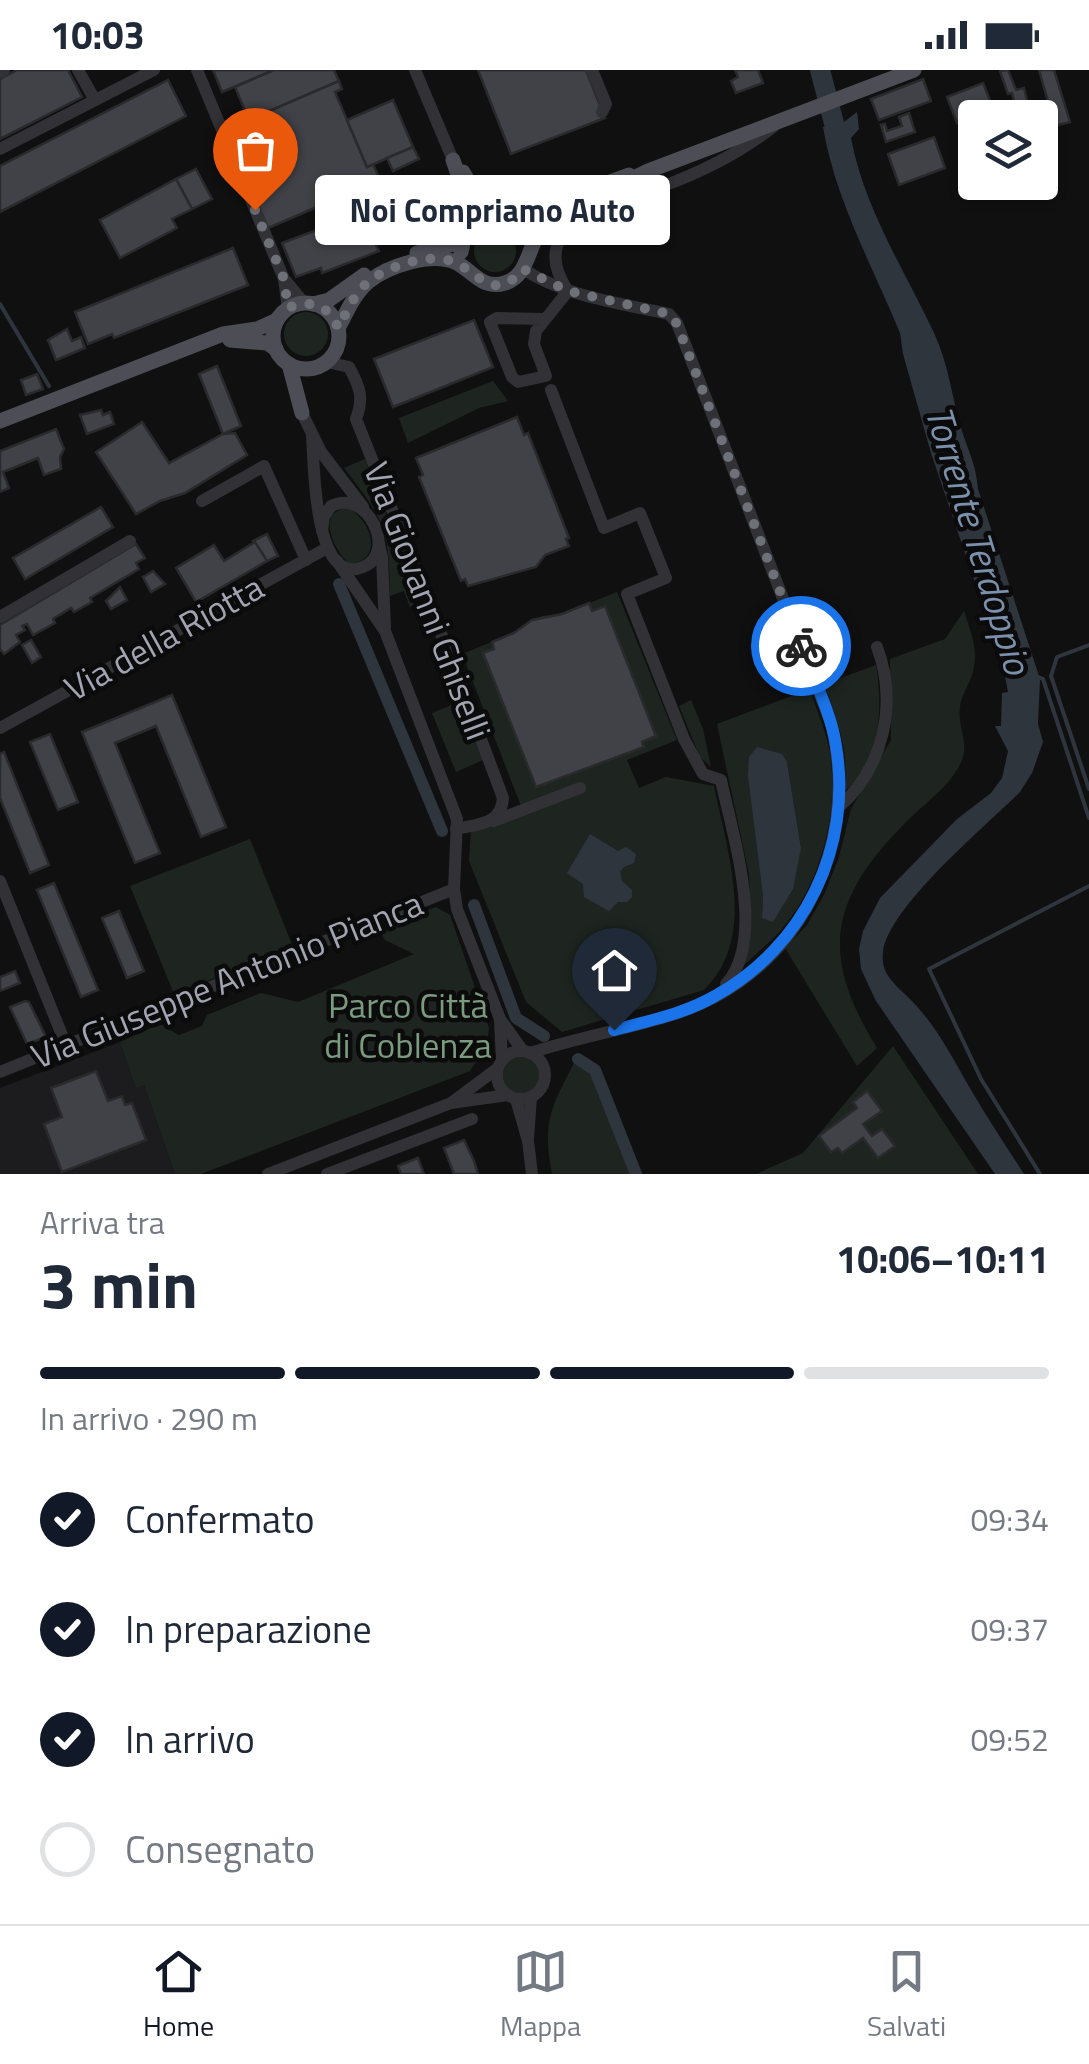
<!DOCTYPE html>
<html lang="it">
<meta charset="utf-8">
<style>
:root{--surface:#fff;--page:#f6f6f7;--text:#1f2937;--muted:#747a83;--line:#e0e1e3;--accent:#111827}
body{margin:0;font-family:"Titillium Web",sans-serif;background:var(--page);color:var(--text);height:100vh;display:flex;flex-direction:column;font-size:38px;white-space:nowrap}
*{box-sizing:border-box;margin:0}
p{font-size:32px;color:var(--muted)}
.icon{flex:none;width:55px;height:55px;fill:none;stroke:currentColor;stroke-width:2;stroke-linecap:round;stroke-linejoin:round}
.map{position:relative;height:1104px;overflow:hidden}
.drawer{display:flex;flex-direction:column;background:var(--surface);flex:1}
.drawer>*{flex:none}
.controls{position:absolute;left:958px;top:30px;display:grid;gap:20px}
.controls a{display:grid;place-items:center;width:100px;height:100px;border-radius:10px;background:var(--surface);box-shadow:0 2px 8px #0004;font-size:50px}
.pin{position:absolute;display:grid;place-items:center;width:85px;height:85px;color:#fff;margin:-102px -42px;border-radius:50% 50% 50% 0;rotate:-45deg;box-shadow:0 0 10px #0007}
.pin .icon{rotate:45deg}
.courier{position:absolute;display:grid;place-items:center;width:100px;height:100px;margin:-50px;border:8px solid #1a73e8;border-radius:50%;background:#fff;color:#222;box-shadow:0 2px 12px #0007}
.bubble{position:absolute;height:70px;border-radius:10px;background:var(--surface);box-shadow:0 2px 8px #0004;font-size:32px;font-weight:700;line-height:70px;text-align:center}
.summary em{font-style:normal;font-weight:700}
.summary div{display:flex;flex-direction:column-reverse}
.summary{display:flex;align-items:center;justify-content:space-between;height:170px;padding:0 40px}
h1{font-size:65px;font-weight:700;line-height:75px}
.bar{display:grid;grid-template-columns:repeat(4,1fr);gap:15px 10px;align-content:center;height:120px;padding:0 40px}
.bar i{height:12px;border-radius:8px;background:var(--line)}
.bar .current{background:var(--accent)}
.bar p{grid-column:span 4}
ol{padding:0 40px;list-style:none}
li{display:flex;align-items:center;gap:30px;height:110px}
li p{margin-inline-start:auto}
li .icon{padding:10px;border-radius:50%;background:var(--accent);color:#fff;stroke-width:4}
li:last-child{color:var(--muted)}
li i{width:55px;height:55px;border:5px solid var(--line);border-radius:50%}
.status{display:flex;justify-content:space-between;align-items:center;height:70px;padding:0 50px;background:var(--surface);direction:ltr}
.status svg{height:28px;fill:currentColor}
.tabs{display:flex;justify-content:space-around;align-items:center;height:140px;border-top:2px solid var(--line);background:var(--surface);font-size:28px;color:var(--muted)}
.tabs a{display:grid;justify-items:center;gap:5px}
.tabs .current{color:var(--accent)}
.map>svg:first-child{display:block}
</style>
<div class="status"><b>10:03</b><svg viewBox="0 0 49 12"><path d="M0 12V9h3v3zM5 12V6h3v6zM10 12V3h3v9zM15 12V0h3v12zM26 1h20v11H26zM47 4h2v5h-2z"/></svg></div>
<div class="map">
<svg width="1089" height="1104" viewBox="0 0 1089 1104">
<rect width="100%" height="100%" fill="#101011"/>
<path fill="#1c1c1e" d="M120,972L136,1017L144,1015L175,1104H0V1018Z"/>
<g fill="#1e2520" fill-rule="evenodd">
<circle cx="495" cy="181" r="21"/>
<circle cx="306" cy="264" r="22"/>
<path d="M493,311L508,331L479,338L408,373L399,348Z"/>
<path d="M365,389L420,532L410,537L404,521L390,526C389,458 385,451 344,398Z"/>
<path d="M348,438C371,450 385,490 349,494C334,480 315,441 348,438Z"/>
<path d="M617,522L677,670L627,690L639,718L666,707L714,716C727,782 758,867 704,920L562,962L526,932L469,791L471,761L523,741L462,584L514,563L542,546L562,544Z"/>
<path d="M964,541C972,566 980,583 971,608C967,617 961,627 960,637C957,654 969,674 962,690C953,713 928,731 911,747C831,826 817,881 877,978L857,996L785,878L807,855L824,825L839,787L851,739L891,670L890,589L945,569Z"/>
<path d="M876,595C883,637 882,695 843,722C851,682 837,651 824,614Z"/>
<path d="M810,619C816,639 825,659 829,678C840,736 823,808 786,854C774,870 756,883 742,897L751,853L749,804L717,654ZM787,692L801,778L762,847L763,825Z"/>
<path d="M691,630L703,659L711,697L700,687L679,636Z"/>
<path d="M459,632L483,690L456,702L432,643Z"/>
<path d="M250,769L293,877L174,924L130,816Z"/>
<path d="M436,837L450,845L489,958L487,975L470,1001L201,1104H175L144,1015L136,1018L120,972L160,954L179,965L202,956L207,945L261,923L298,932L414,884L385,870L380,861L383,856Z"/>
<path d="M893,976L978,1104H756L803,1083Z"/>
<circle cx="522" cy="1005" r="19"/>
<path d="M575,991L599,1008L633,1104H552C542,1050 551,1038 575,991Z"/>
</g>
<g fill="#2e353d">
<path d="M857,42L859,59L851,68C864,138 905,201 935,265C949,296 952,329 962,361C969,383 976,394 978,419L1040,609L1038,654L1043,672L1032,703L1020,722C987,755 888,837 883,882C880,906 898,916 912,931C938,958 953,989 971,1020C988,1049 1006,1076 1024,1104H995L876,931L861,899L859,879L863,861L880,828L957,749L991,723L1002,708L1008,681L995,656H1001L1002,623L1008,622L1003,595L931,383L903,284L900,263C872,195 835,129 823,57L844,52Z"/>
<path d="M757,677L782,684L787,692L801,778L793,819L773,852L762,848L763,825L748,706L749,687Z"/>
<path d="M590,764L618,781L626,777L636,784L634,793L624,797L620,802L622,811L632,820V827L627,832H618L609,841L584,827L583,814L567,803Z"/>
</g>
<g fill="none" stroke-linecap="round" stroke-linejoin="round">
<g stroke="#2e353d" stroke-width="4">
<path d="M0,234L49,316"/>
<path d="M1089,575L1057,587L1051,606L1089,719"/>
<path d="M1036,606L1043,609L1089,748"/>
<path d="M1040,1104L981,1009L929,899L1089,816"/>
</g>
<g stroke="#2e353d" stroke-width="12">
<path d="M339,514L442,761"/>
<path d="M474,835L516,948L544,966"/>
<path d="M578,989L595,1000L636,1104"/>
</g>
<path stroke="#2e353d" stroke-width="20" d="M820,0L841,80"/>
</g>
<g fill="#414247" stroke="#2a2a2d" stroke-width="2.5">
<path d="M17,0H68L82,27L0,69V9Z"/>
<path d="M213,0H274L222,22Z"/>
<path d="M274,0H334L339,11L249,50L235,17Z"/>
<path d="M478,0H586L605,48L511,84Z"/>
<path d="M735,0H758L763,13L736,23L731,11L738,7Z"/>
<path d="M1008,0L1016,20L1024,18L1031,47L1018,48L1012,23L1008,24L1000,1Z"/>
<path d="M1039,0H1054L1070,52L1055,56Z"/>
<path d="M923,9L931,31L879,50L871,29Z"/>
<path d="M168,10L186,46L0,142V96Z"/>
<path d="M339,11L342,19L335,22L367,97L373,94L380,110L268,158L225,60Z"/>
<path d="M983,13L993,38L957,53L947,27Z"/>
<path d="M393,30L413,77L367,97L347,50Z"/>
<path d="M909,43L915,62L886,72L881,55L885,54L887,61L902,56L899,47Z"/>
<path d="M934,67L945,98L899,115L888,84Z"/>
<path d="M413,77L419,89L393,101L387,88Z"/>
<path d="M196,99L212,129L192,139L176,109Z"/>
<path d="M176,109L192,139L172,149L177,158L120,188L100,150Z"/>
<path d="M428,113L439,141L415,150L418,159L376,175L379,181L322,203L321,198L296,207L282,173L405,127L407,131L419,127L416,118Z"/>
<path d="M233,178L248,215L114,268L112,264L88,274L75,242Z"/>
<path d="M474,250L493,297L393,337L374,289Z"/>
<path d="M67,259L72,271L81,267L85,278L56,290L48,270Z"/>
<path d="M217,296L241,356L223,364L199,304Z"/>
<path d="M37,304L43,319L26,325L21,310Z"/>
<path d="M101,340L103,345L110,342L114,354L87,364L80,345Z"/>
<path d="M517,347L524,365L528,363L569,468L566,469L569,476L545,485L536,497L468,516L465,509L461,511L419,407L423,405L416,388Z"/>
<path d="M142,352L169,393L223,364L235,363L247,385L185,423L160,431L136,444L96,382Z"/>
<path d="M56,359L64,379L60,387L61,399L44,405L38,388L3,402L9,418L0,422V381Z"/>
<path d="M101,437L113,457L25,509L13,488Z"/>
<path d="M267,464L278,486L267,491L253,471Z"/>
<path d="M255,472L267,491L196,532L176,498L214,475L224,491Z"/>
<path d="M136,474L145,488L136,493L139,499L90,528L92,532L74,542L71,538L53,549L55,553L33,565L27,554L22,556L25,560L16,565L20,572L4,584L0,579V555Z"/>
<path d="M153,501L165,514L151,522L143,507Z"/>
<path d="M120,517L127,530L111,539L106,531Z"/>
<path d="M589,533L592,541L605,536L656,666L642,672L644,677L536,717L483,583L494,579L492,572L514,563L532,550L562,544Z"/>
<path d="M31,570L41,587L32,593L22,575Z"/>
<path d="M172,625L226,757L201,767L156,656L115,673L160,783L135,793L82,662Z"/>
<path d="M50,664L78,732L58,740L30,672Z"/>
<path d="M4,682L49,795L30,803L0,728V684Z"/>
<path d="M54,813L98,920L81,927L37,820Z"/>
<path d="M119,841L144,901L127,908L102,848Z"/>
<path d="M15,901L20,913L0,921V907Z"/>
<path d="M25,931L29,932L46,967L27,974L10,937Z"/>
<path d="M96,1001L108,1031L122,1026L125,1035L132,1033L146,1070L62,1102L44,1054L62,1047L51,1018Z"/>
<path d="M867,1021L882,1041L863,1054L872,1066L882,1059L895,1076L878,1088L863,1068L842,1083L838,1078L831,1082L819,1066L857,1038L853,1032Z"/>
<path d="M464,1070L474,1091L478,1104H454L444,1078Z"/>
<path d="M418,1088L424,1104H401L398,1096Z"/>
</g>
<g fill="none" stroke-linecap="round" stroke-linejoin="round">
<g stroke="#313136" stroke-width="12">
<path d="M78,0L95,30"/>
<path d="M197,0L284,209L288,239"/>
<path d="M415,0L453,90"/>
<path d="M592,0L606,34L602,42"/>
<path d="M0,2L4,0"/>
<path d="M0,79L154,0"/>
<path d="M523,199C566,227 620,233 669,244L677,253L832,656C859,778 800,902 678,943C629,959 579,967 530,983"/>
<path d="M286,211L304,233"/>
<path d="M543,249L497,248L490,252L512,307L518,312L546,306L534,274L536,261L568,221C556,203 549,183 563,165C584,138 642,125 674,112C709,98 744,80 774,56"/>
<path d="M327,292L349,297C360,317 364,328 356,349L451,589L503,728C501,755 478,754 456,759"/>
<path d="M551,320L604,458L640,443L666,508L627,524L684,669L703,704L721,710C732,763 767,869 726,914"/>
<path d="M302,343L321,382L363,437"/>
<path d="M312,366C314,391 313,518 363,497C398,483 368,418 331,436L324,447L322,461"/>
<path d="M202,431L264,396L306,490"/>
<path d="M379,474L382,487L385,558"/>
<path d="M337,491L385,561L457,749L454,819L457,839L500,949L523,981"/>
<path d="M0,547L130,471"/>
<path d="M0,658L327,478"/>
<path d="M838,738C884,698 898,633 877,577"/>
<path d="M494,751L580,718"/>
<path d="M0,811L66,975"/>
<path d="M500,951L502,991"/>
<circle cx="521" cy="1005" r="24"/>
<path d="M0,1002L454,819"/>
<path d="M516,1029L528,1071L532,1104"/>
<path d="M451,1033L498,998"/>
<path d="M528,1069L531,1027"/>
<path d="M268,1104L451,1033L508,1025"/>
<path d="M327,1104L472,1049"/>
</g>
<g stroke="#4d4e55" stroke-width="15">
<path d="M453,90L468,135L469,159"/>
<path d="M463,102L486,142L494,147"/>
<path d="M518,156L548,135L629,105"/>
<path d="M461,182L465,164L482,150H507L523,163"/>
<path d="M417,183L462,172"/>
<circle cx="306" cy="266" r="33"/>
<path d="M313,234L329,230L364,205"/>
<path d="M338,258C347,242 354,224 368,212C388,196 432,181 457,193C474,202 482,220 505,213C534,204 525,164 555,147L648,101L914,0"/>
<path d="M230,270L267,273L276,279"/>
<path d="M289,294L302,343"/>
<path d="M0,351L223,264L257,259L277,250"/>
</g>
</g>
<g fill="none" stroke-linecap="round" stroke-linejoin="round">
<path stroke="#6f7179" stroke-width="10" stroke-dasharray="0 18" d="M255,140L284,209L288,238C310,229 329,235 338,258C347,242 354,224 368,212C388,196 432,181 456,193C481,205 495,233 523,199L568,221L669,244L677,254L801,576"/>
<path stroke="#1a73e8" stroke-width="12" d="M614,960C648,951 684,944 715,926C804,877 853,777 836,676C831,642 813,608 801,576"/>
</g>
<g text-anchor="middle" stroke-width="9" stroke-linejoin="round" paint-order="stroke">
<g font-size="35" fill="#a2a5b1" stroke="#0b0b0c">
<text transform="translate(427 531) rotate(69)" y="12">Via Giovanni Ghiselli</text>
<text transform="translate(164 568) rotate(-29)" y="12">Via della Riotta</text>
<text transform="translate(227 910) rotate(-22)" y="12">Via Giuseppe Antonio Pianca</text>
</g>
<g font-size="35" fill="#7a9b7e" stroke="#0b0b0c">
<text x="408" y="948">Parco Città<tspan x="408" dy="40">di Coblenza</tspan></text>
</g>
<g font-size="38" font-style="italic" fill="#7a90ab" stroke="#0b0b0c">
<text transform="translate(978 470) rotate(73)" y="13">Torrente Terdoppio</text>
</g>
</g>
</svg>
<div class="controls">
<a><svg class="icon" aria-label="layers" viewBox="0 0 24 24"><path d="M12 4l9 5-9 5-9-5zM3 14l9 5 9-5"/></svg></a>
</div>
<div class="pin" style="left:255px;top:140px;background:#ea580c"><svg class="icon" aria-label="bag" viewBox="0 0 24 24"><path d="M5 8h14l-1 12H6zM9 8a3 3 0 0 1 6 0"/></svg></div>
<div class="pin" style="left:614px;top:960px;background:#1f2937"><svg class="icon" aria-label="home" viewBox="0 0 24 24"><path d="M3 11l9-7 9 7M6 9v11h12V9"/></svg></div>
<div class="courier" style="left:801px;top:576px"><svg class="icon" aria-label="bike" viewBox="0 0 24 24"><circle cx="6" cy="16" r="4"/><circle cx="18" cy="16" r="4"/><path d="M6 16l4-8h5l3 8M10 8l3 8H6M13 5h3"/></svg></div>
<div class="bubble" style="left:315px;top:105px;width:355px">Noi Compriamo Auto</div>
</div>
<section class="drawer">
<div class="summary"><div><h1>3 min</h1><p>Arriva tra</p></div><em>10:06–10:11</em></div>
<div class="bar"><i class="current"></i><i class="current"></i><i class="current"></i><i></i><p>In arrivo · 290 m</p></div>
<ol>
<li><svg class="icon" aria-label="check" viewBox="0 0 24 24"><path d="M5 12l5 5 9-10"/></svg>Confermato<p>09:34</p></li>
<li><svg class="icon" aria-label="check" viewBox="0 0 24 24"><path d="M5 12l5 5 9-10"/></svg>In preparazione<p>09:37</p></li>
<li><svg class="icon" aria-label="check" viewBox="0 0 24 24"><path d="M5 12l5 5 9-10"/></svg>In arrivo<p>09:52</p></li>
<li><i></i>Consegnato</li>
</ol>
</section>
<nav class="tabs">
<a class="current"><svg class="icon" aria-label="home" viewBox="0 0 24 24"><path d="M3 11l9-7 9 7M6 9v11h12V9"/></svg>Home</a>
<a><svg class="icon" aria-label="map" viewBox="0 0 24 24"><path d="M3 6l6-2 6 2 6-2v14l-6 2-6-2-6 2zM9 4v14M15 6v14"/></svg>Mappa</a>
<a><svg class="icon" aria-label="saved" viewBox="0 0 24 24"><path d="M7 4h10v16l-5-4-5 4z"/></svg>Salvati</a>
</nav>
